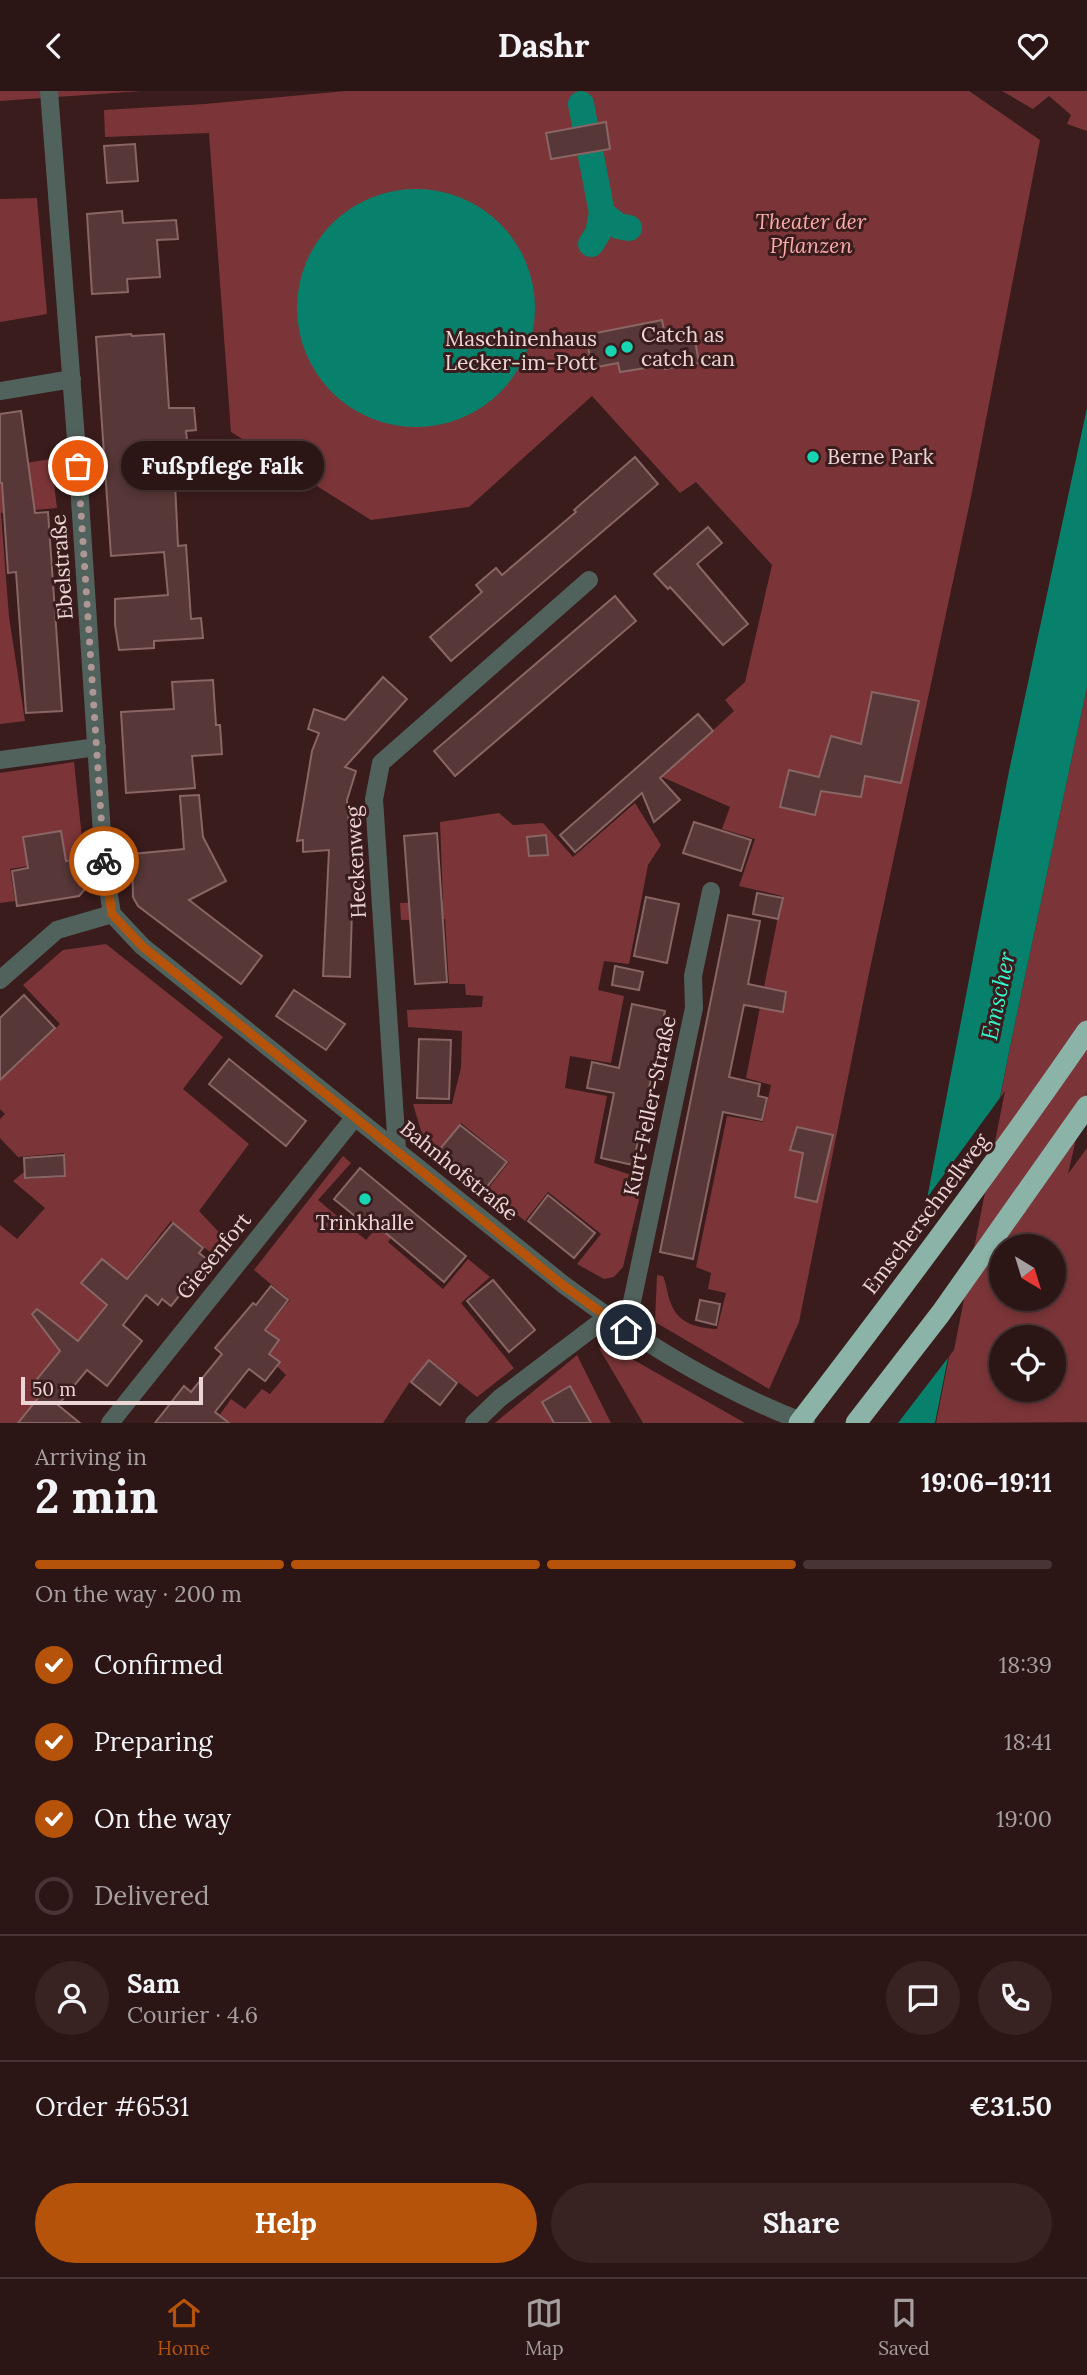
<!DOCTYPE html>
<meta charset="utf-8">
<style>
:root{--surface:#2c1515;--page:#382222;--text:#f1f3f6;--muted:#a69fa0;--line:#483434;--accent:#b45309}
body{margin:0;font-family:Lora,serif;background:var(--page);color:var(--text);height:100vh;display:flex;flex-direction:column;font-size:26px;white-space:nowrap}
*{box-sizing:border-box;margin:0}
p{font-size:23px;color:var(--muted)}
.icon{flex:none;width:38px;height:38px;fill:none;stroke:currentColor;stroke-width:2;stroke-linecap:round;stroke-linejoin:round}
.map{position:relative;height:1332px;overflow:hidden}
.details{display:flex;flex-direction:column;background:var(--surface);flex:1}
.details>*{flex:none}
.needle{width:46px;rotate:142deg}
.tools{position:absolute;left:989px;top:1143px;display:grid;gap:14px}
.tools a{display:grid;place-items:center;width:77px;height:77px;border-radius:50%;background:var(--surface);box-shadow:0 4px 10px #0003,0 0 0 2px var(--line);font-size:35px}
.scale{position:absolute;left:21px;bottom:18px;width:182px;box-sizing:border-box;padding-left:7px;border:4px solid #ecd7d6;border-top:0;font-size:19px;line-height:24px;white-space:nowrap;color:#ecd7d6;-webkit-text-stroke:5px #3a1c1c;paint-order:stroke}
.pin{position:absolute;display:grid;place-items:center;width:60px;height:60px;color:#fff;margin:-30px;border:4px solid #fff;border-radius:50%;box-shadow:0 2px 7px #0007}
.courier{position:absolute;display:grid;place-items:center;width:70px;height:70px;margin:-35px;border:5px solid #b45309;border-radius:50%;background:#fff;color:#222;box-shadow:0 2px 9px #0007}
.bubble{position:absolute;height:49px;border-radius:24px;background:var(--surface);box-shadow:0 4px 10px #0003,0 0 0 2px var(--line);font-size:23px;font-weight:700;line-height:49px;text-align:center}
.headline em{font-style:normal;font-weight:700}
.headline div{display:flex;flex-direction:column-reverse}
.headline{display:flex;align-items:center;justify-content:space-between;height:119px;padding:0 35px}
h1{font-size:46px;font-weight:700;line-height:52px}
.bar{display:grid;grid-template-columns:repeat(4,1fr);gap:10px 7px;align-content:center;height:84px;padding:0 35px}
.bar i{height:9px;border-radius:5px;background:var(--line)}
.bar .selected{background:var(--accent)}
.bar p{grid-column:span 4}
.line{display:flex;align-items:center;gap:18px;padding:0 35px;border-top:2px solid var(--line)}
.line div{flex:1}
.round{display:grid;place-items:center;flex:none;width:74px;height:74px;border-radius:37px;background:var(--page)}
ol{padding:0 35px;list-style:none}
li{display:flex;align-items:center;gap:21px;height:77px}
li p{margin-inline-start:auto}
li .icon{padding:7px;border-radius:50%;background:var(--accent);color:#fff;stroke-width:4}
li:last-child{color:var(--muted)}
li i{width:38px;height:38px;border:4px solid var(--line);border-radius:50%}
.action{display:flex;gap:14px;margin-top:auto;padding:14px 35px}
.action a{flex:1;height:80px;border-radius:42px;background:var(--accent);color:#fff;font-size:28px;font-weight:700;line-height:80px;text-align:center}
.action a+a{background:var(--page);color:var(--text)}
header{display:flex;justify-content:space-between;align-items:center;height:91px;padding:0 35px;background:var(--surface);font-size:32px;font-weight:700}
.dock{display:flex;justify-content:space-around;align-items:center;height:98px;border-top:2px solid var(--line);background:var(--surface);font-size:19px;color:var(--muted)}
.dock a{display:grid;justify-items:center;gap:4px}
.dock .selected{color:var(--accent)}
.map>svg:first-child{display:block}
</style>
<header><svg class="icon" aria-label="back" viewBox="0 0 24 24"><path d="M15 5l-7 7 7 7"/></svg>Dashr<svg class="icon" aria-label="heart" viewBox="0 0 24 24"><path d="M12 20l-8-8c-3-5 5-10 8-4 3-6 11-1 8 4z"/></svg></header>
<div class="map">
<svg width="1087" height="1332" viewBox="0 0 1087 1332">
<rect width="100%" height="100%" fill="#3a1c1c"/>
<g fill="#7b3538" fill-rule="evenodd">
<path d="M0,0H142L0,10Z"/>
<path d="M346,0H969L1040,49L971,406L868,887L799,1231L769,1298L655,1231L657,1184L663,1185C667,1194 667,1204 671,1213C679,1233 698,1237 717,1238L726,1202L708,1198L711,1182L696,1176L727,1025L763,1031L771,994L746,987L782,805L739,795L755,748L722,738L730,716L662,686L734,620L725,609L745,591L772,474L696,391L680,402L592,305L469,416L371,429L231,341L209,42L105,46L104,19L205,13Z"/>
<path d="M1002,0H1087V40L1067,33L1071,24L1049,5L1033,18Z"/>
<path d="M37,107L47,223L0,231V108Z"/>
<path d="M51,368L57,417L1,422L9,526L25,630L0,633V376Z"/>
<path d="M1087,596V1000L1068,1083L1087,1057V1331L936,1332L1012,946ZM1001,1155H1054V1208H1001ZM1001,1246H1054V1298H1001Z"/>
<path d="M74,671L84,766L10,778L15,810L0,812V682Z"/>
<path d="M635,712L661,754L648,774L629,873L604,870L598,899L624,905L611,972L570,965L565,997L607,1005L594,1072L644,1088L623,1176L614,1186L604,1188L577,1173L601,1143L548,1101L525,1130L487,1099L509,1071L461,1032L437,1060L422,1043L413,1013H452L461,977L462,940L408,936L407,919L482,916L483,905L466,904L465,893H449L445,828L401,829L400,812L443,810L440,731L499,722L513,734L543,732L573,766Z"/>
<path d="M106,853L223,946L183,998L249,1053L199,1120L231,1154L220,1169L171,1130L91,1233L97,1265L64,1238L53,1252L64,1266L52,1281L46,1276L37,1288L46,1296L24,1324L33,1332H0V1134L17,1148L45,1117L13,1090L24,1081L25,1088L66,1086L64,1062L18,1066L0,1047V1028L5,1023L0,1018V974L9,982L60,933L23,894L63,859Z"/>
<path d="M343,1065L351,1072L318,1109L366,1149L398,1111L411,1120L388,1151L443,1198L468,1168L490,1186L461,1212L514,1277L477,1306L429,1268L409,1292L383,1332H214L231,1308L245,1318L262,1298L270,1303L286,1284L277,1275L280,1271L269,1263L279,1249L266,1238L290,1209L254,1179Z"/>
<path d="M599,1257L618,1260L745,1332H643Z"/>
<path d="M577,1264L611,1332H495Z"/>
</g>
<g fill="#07816c">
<circle cx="416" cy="217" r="119"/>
<path d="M1087,317V596L1012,946L935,1332H884L1009,680Z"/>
</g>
<path fill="#3a1c1c" d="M1005,1000L954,1259L898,1332H880L921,1115Z"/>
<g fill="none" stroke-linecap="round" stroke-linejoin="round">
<g stroke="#07816c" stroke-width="26">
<path d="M581,13L602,122L618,135L629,137"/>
<path d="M591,153L598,142L602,122"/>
</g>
</g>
<g fill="#573737" stroke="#896564" stroke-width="2">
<path d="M606,31L610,58L551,68L546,42Z"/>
<path d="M135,53L138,90L107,92L104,55Z"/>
<path d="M122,120L123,132L176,129L178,148L157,149L160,186L127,188L128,201L92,203L87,123Z"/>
<path d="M662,229L666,249L694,244L699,272L665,278V274L620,281L618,272L592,277L586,244Z"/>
<path d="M131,243L132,245L164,243L169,317H194L196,339L186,340L187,349L173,350L178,455L186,454L191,528L201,527L203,547L154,550V557L119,559L115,534V508L168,504L164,461L111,465L96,246Z"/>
<path d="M21,320L35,422L48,421L62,620L26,622L16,481L8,482L2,392H0V323Z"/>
<path d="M635,366L658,393L451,570L430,546L482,501L476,494L496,477L502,484L576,421L574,419Z"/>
<path d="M708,436L722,452L697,473L748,533L723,554L670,496L668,498L654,483Z"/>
<path d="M615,505L636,530L455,685L434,660Z"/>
<path d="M383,586L407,608L345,676L356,680L347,709L351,760H361L358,819H352L350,886L323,885L329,759L303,761V749L297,750L312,660L319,642L308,638L314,618L345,629Z"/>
<path d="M213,589L216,634H220L222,663L192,665L195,697L126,702L121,621L174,618L172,591Z"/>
<path d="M872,601L919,610L901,692L865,685L861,706L821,700L815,724L780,716L789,679L819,686L831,645L861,653Z"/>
<path d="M698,623L713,640L660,687L680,709L654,731L642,702L575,761L560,744Z"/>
<path d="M199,704L203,746L226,790L189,809L262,865L241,893L138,815L133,806L132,763L184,758L180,705Z"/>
<path d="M694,731L751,749L741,780L683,762Z"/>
<path d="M61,740L66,770L83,767L86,797L79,805L17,815L12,780L28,777L23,746Z"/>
<path d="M437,742L447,891L415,893L404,745Z"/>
<path d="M546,744L548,764L529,765L527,746Z"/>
<path d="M757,802L783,807L778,828L753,823Z"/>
<path d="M646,806L679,813L667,872L634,865Z"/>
<path d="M728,824L760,830L748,893L786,901L783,921L744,914L729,986L760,993L758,1005L767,1007L762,1029L723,1021L693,1168L660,1161Z"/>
<path d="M615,875L643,881L639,899L612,894Z"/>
<path d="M294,899L345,933L326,959L276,925Z"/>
<path d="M24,904L55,937L0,989V927Z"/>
<path d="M632,913L665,920L633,1074L601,1067L614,1002L587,997L592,971L619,977Z"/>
<path d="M419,948L451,949L449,1008L417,1007Z"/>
<path d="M229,968L306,1030L286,1055L209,993Z"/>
<path d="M460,1034L507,1071L486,1097L439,1059Z"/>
<path d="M797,1036L833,1044L817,1111L795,1106L803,1062L790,1059Z"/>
<path d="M64,1064L65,1085L25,1087L24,1067Z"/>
<path d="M360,1077L466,1165L444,1191L375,1133L371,1138L334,1108Z"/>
<path d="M548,1104L595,1142L574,1167L528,1130Z"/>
<path d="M173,1132L203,1157L199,1162L208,1169L171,1215L162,1208L158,1214L146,1204L123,1234L142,1250L107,1295L87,1279L58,1314L80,1332H18L47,1296L37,1288L60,1260L32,1223L37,1218L78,1250L107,1214L81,1192L102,1168L127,1188Z"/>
<path d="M493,1189L535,1239L509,1261L467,1210Z"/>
<path d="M271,1195L288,1209L265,1239L279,1249L269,1263L280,1271L265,1290L249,1278L215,1321L229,1332H155L184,1295L191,1301L222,1263L215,1257L253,1212L256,1214Z"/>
<path d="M700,1209L720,1213L716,1234L696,1229Z"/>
<path d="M429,1269L457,1292L440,1314L411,1291Z"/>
<path d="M570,1295L591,1332H554L542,1311Z"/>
</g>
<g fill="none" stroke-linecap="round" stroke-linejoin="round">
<g stroke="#51615c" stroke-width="18">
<path d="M0,300L72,288"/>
<path d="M0,669L97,656"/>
<path d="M0,889L57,839L112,823"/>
<path d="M397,1059L374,708L381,672L589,489"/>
<path d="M626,1239L694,917L693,885L711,800"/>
<path d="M110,1332L355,1026"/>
<path d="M474,1332L500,1307L607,1226"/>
</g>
<path stroke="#51615c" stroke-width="18" d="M49,0L76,348L104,773L112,823L142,855L564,1194C638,1249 719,1299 806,1332"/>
<path stroke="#8bb3a7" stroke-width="21" d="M856,1332L941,1222L1087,1015"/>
<path stroke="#8bb3a7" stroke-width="21" d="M799,1332C898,1203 995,1074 1087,940"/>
</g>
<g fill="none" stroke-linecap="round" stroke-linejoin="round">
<path stroke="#ae9695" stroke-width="7" stroke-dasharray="0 12.6" d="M78,375L104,770"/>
<path stroke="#b45309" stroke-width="9" d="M104,770L112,823L142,855L564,1195L626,1239"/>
</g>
<g fill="#17d5b2" stroke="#3a1c1c" stroke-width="2.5">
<circle cx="627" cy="256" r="7"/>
<circle cx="611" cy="260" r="7"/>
<circle cx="813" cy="366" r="7"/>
<circle cx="365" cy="1108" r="7"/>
</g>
<g text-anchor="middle" stroke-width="6" stroke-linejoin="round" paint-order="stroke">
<g font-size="21" font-style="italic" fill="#faabaa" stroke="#3a1c1c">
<text x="811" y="138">Theater der<tspan x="811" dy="24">Pflanzen</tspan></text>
</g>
<g font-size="21" fill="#ecd7d6" stroke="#3a1c1c" text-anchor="start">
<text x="641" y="251">Catch as<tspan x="641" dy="24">catch can</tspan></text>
<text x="597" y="255" text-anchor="end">Maschinenhaus<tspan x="597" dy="24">Lecker-im-Pott</tspan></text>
<text x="827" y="373">Berne Park</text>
<text x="365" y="1139" text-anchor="middle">Trinkhalle</text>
</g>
<g font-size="21" fill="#ecd7d6" stroke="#3a1c1c">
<text transform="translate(62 476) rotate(-94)" y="7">Ebelstraße</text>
<text transform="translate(356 771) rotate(-93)" y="7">Heckenweg</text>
<text transform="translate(650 1015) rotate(-78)" y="7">Kurt-Feller-Straße</text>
<text transform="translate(459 1080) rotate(39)" y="7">Bahnhofstraße</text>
<text transform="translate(926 1123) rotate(-53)" y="7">Emscherschnellweg</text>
<text transform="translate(214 1165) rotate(-51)" y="7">Giesenfort</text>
</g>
<g font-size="23" font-style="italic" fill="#35f7d0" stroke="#3a1c1c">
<text transform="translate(998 905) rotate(-78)" y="8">Emscher</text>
</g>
</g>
</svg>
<div class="tools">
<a><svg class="needle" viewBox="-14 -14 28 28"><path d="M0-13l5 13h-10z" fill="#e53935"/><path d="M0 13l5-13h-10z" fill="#a69fa0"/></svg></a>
<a><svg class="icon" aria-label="locate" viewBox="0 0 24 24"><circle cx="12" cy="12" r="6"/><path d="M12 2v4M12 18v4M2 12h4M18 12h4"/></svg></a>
</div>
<div class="scale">50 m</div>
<div class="pin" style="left:78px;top:375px;background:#ea580c"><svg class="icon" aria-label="bag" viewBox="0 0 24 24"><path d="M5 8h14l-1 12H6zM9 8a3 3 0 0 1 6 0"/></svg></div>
<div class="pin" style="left:626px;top:1239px;background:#1f2937"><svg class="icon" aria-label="home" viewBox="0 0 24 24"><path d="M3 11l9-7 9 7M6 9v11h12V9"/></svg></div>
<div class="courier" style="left:104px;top:770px"><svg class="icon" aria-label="bike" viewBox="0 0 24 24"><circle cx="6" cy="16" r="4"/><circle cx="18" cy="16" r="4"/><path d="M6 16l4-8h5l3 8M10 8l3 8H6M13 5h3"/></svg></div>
<div class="bubble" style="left:121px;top:350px;width:203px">Fußpflege Falk</div>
</div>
<section class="details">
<div class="headline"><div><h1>2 min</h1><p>Arriving in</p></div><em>19:06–19:11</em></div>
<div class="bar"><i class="selected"></i><i class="selected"></i><i class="selected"></i><i></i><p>On the way · 200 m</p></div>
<ol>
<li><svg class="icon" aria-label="check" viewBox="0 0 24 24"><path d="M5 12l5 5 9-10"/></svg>Confirmed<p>18:39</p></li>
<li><svg class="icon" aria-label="check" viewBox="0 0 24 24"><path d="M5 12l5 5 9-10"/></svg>Preparing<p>18:41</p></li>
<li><svg class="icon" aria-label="check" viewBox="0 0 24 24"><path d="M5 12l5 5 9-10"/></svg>On the way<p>19:00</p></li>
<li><i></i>Delivered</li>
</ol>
<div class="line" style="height:126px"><a class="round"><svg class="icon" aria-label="person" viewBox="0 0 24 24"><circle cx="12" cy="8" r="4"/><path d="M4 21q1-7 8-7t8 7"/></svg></a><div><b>Sam</b><p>Courier · 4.6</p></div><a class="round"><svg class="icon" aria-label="chat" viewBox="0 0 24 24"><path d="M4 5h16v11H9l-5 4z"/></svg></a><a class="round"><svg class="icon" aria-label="phone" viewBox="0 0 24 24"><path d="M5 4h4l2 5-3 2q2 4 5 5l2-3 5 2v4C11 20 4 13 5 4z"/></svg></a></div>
<div class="line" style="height:91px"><div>Order #6531</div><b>€31.50</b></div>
<div class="action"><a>Help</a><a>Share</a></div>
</section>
<nav class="dock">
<a class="selected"><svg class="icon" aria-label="home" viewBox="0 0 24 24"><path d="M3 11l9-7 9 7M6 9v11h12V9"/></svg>Home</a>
<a><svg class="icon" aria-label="map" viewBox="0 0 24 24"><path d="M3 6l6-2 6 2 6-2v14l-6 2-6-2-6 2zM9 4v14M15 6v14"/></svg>Map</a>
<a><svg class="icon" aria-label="saved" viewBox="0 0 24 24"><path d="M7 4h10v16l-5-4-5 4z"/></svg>Saved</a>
</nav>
